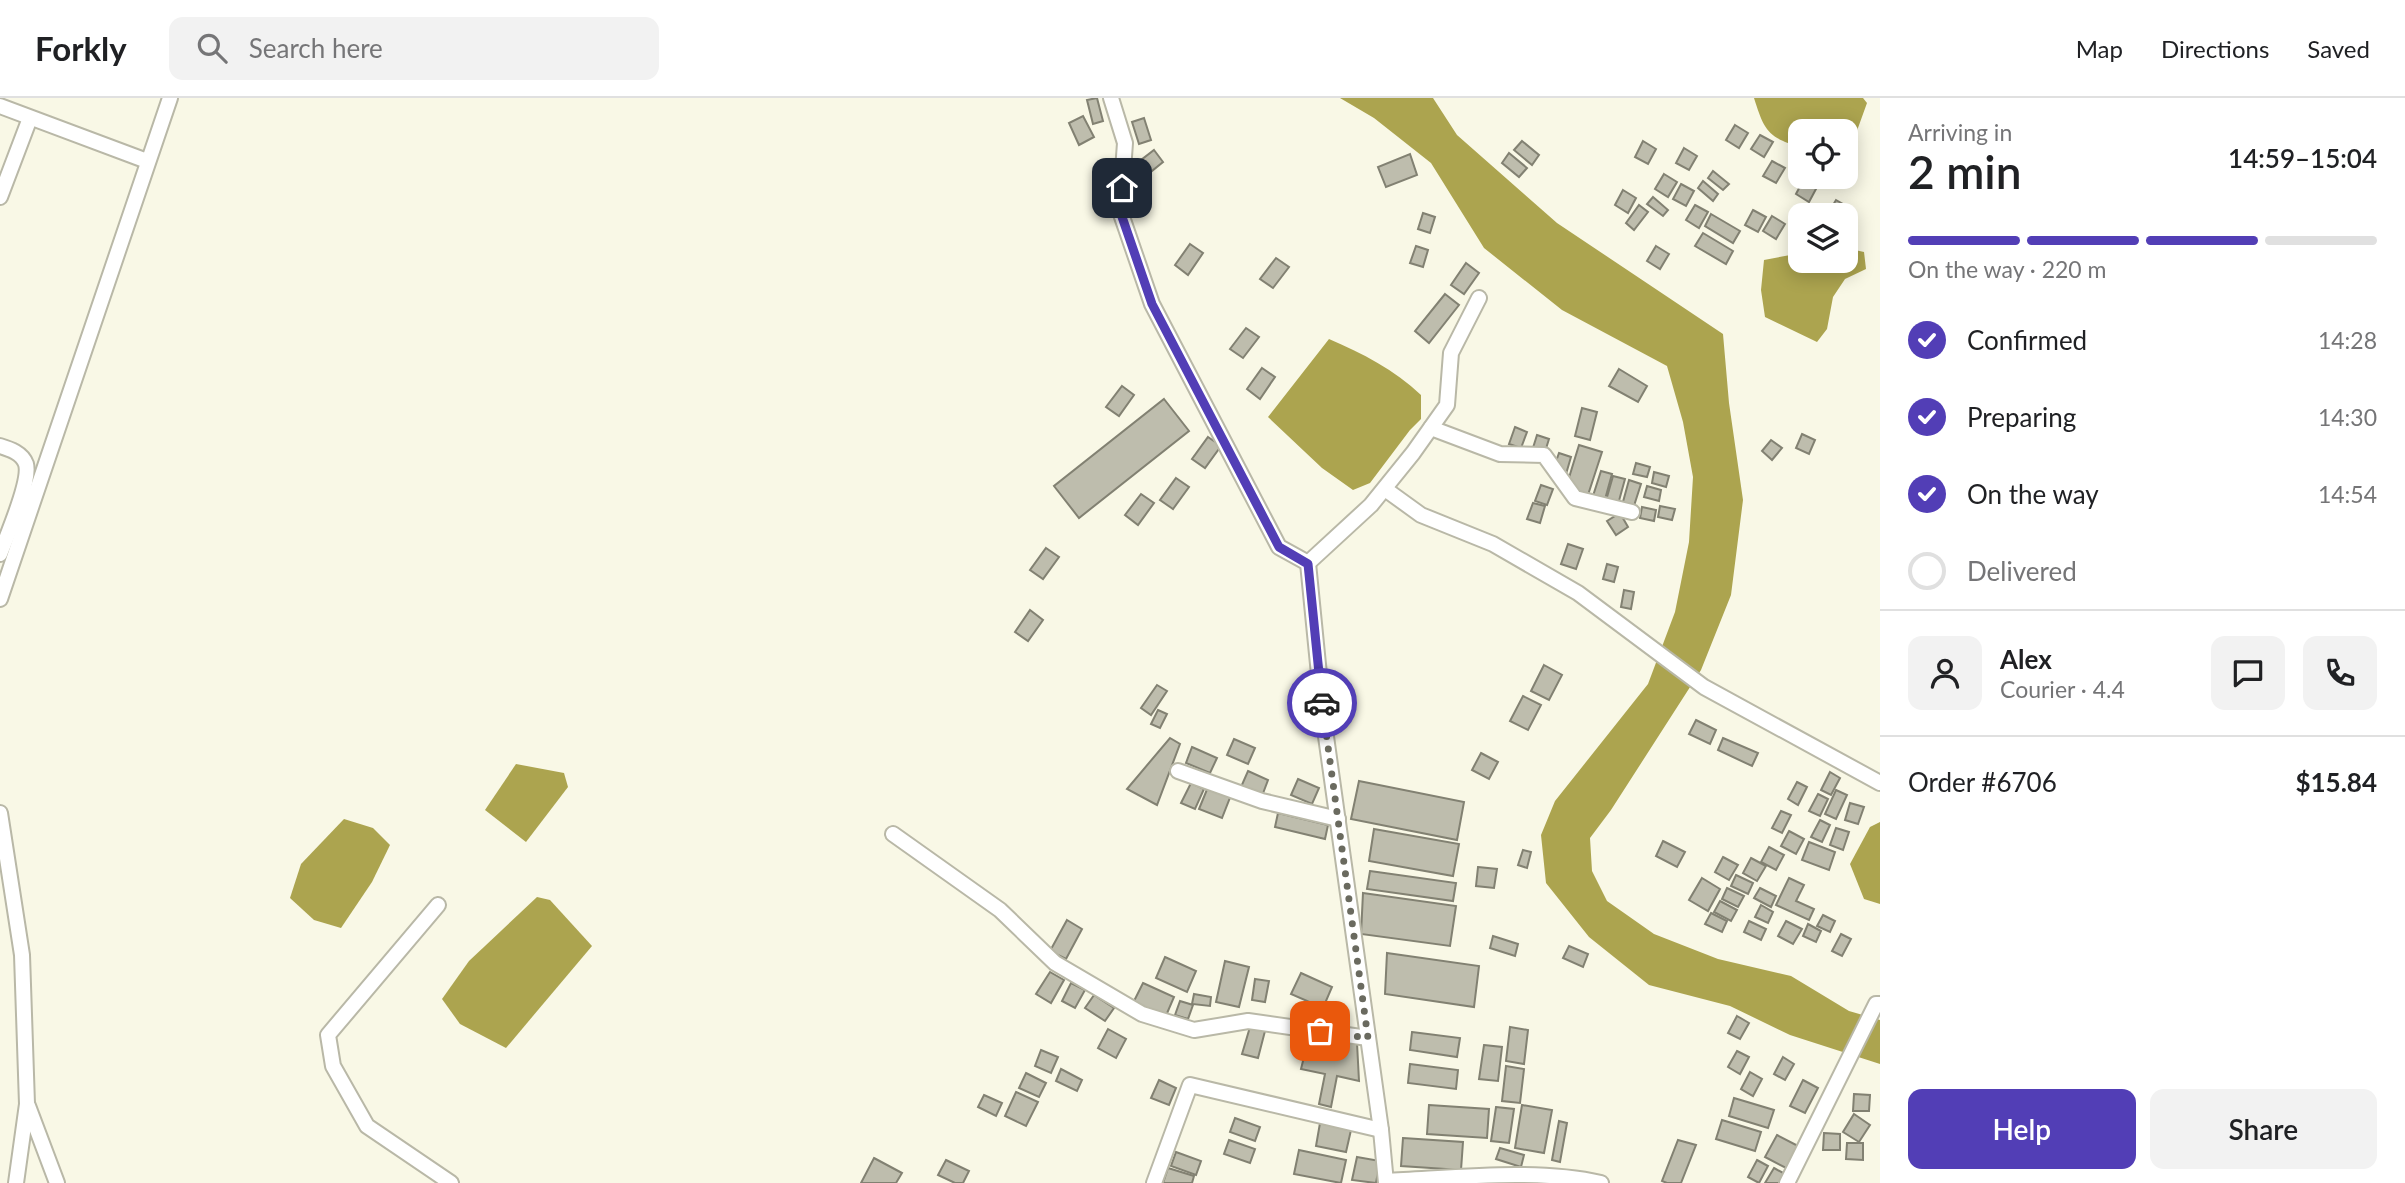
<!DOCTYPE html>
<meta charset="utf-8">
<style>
:root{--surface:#fff;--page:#f2f2f2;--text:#202124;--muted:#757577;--line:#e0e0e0;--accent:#523eb6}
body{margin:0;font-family:Lato,sans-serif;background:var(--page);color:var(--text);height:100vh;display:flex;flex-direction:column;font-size:26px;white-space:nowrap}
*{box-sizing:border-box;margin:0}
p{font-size:23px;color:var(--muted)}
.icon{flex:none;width:38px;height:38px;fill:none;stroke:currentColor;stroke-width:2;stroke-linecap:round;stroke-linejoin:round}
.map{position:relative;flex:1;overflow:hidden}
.panel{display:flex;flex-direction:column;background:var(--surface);width:525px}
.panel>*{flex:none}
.controls{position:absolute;left:1788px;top:21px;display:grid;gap:14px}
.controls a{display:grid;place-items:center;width:70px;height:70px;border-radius:14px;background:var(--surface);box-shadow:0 4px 18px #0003;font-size:35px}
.pin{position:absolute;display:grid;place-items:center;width:60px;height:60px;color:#fff;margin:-30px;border-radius:14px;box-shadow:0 4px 10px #0006}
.courier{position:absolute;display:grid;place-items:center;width:70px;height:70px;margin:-35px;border:5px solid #523eb6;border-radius:50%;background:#fff;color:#222;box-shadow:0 2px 9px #0007}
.head em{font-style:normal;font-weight:600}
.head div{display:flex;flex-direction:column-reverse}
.head{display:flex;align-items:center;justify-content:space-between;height:119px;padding:0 28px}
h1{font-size:46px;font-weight:600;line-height:52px}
.bar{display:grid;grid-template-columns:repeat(4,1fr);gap:10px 7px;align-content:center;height:84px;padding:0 28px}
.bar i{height:9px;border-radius:5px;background:var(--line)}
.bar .current{background:var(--accent)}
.bar p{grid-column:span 4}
.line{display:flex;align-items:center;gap:18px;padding:0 28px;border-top:2px solid var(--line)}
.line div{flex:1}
.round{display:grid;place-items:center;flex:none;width:74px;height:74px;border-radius:14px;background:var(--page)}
ol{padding:0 28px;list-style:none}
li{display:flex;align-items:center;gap:21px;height:77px}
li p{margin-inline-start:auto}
li .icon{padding:7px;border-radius:50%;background:var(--accent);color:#fff;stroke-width:4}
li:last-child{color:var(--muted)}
li i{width:38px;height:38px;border:4px solid var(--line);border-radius:50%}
.primary-button{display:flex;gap:14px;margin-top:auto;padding:14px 28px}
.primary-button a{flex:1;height:80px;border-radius:14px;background:var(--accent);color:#fff;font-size:28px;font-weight:600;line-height:80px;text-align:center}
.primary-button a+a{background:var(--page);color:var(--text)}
header{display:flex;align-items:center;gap:42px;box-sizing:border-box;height:98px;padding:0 35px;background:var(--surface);border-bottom:2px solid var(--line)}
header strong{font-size:33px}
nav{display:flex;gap:38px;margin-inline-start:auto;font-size:24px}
.search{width:490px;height:63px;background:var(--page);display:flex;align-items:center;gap:18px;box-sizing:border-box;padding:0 24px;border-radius:14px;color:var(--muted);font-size:26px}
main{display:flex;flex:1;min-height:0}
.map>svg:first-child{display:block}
</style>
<header>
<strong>Forkly</strong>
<div class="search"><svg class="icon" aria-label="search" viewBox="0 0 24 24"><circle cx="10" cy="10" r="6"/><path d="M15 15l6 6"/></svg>Search here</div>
<nav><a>Map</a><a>Directions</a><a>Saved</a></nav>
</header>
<main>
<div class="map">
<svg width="1880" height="1085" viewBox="0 0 1880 1085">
<rect width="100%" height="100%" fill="#f9f8e6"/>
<g fill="#aca44f">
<path d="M1340,0H1433L1457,37L1557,125L1723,236L1729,305L1743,402L1731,497L1701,572L1611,712L1590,740L1592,773L1607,803L1654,836L1718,861L1791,878L1849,913L1880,922V966L1790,937L1730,908L1649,887L1589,839L1546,785L1541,737L1555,703L1648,586L1675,514L1689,444L1693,379L1683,324L1667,268L1562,212L1484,150L1431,65L1374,20Z"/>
<path d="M1754,0H1863L1867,5L1854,41L1846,45V33H1801V49C1767,40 1764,31 1754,0Z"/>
<path d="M1846,150L1864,154L1866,171L1845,181L1833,199L1827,231L1817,244L1765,219L1761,192L1764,162L1801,155V163H1846Z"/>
<path d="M1329,241C1362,255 1395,272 1421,297V321L1410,332L1370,385L1353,392L1322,370L1268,319Z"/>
<path d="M516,666L564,675L568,689L526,744L485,712Z"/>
<path d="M344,721L373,730L390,747L372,784L341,830L314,822L290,800L301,766Z"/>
<path d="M1880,724V806L1864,801L1850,766L1870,729Z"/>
<path d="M537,799L550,802L592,848L506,950L460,926L442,901L469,863Z"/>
</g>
<g fill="#bebdad" stroke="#828172" stroke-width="2">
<path d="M1097,0L1103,23L1093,26L1087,2Z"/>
<path d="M1083,18L1094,39L1079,47L1069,25Z"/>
<path d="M1144,20L1151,42L1139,46L1132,24Z"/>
<path d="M1735,27L1748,35L1739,50L1726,42Z"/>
<path d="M1760,37L1773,44L1764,59L1751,51Z"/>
<path d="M1522,43L1539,57L1532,67L1514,52Z"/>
<path d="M1643,43L1656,51L1648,66L1635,59Z"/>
<path d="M1684,50L1697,58L1689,72L1676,65Z"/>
<path d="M1154,52L1163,64L1142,81L1132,69Z"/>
<path d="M1509,55L1527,70L1519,79L1502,65Z"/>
<path d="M1410,56L1417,77L1386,89L1378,69Z"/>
<path d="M1772,63L1785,70L1776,85L1763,78Z"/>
<path d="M1713,73L1729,86L1723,92L1708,80Z"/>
<path d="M1664,76L1677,84L1668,99L1655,91Z"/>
<path d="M1804,81L1817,89L1809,104L1796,96Z"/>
<path d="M1703,83L1718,96L1713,103L1698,90Z"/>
<path d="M1681,86L1694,93L1686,108L1673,101Z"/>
<path d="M1623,92L1636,100L1628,115L1615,107Z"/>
<path d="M1653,99L1668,112L1663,118L1647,106Z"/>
<path d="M1836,102L1848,109L1844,117H1827Z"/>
<path d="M1639,107L1648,114L1634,132L1626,125Z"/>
<path d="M1695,107L1708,114L1699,130L1686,122Z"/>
<path d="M1753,112L1766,119L1758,134L1745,127Z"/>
<path d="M1423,115L1435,119L1430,135L1418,131Z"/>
<path d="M1711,116L1740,133L1733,145L1705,128Z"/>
<path d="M1772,118L1785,126L1776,141L1763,133Z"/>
<path d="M1703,135L1733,153L1726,166L1695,148Z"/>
<path d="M1190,146L1203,155L1188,177L1175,167Z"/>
<path d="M1416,148L1428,152L1423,169L1410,165Z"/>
<path d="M1656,148L1669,156L1660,171L1647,163Z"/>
<path d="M1276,160L1289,169L1273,190L1260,181Z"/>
<path d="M1466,165L1479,175L1464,196L1451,187Z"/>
<path d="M1445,196L1459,207L1429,245L1415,233Z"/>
<path d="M1246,230L1259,239L1243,260L1230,251Z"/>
<path d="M1262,270L1275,279L1260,301L1247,291Z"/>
<path d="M1619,271L1647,288L1638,304L1609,288Z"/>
<path d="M1122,288L1134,297L1119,318L1106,309Z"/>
<path d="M1164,301L1189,333L1079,420L1054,388Z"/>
<path d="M1582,310L1597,314L1590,342L1575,338Z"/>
<path d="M1515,329L1527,334L1521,350L1509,346Z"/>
<path d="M1802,336L1815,342L1809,356L1796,350Z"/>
<path d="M1537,337L1549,341L1544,357L1532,353Z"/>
<path d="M1208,339L1221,348L1205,370L1192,361Z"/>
<path d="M1771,342L1782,350L1772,362L1762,353Z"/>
<path d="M1579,347L1602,354L1586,403L1564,396Z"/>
<path d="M1559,355L1571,359L1566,376L1553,372Z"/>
<path d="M1636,365L1650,369L1647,379L1633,376Z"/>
<path d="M1601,373L1612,376L1604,405L1592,401Z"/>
<path d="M1654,374L1669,378L1666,389L1652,385Z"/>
<path d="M1613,378L1625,381L1617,410L1605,406Z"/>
<path d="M1176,380L1189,389L1173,411L1160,402Z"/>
<path d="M1629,382L1641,386L1632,414L1621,411Z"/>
<path d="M1541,387L1553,391L1547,407L1535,403Z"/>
<path d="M1647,388L1661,392L1659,403L1644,399Z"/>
<path d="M1141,396L1154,405L1138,427L1125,417Z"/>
<path d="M1533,405L1545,408L1540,425L1527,421Z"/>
<path d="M1660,408L1675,411L1672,422L1658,419Z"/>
<path d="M1642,409L1656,412L1654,423L1640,420Z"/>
<path d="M1620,415L1628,429L1616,437L1607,423Z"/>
<path d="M1568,446L1583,451L1576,471L1561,466Z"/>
<path d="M1046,450L1059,459L1043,481L1030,472Z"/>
<path d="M1607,466L1618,469L1614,484L1603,481Z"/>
<path d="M1624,492L1634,494L1631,511L1621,509Z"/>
<path d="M1030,512L1043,522L1028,543L1015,534Z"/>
<path d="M1544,567L1562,577L1549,602L1531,593Z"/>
<path d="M1157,587L1167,593L1151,617L1141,610Z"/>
<path d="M1523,598L1541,607L1528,632L1510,623Z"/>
<path d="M1158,612L1167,616L1160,630L1151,626Z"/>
<path d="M1696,622L1716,632L1710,646L1689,636Z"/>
<path d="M1170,640L1180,646L1157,707L1127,691Z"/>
<path d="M1723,640L1758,655L1752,668L1718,652Z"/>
<path d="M1234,641L1255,650L1248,666L1227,657Z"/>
<path d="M1192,649L1217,660L1210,675L1186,665Z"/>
<path d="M1481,655L1498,664L1489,681L1472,672Z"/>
<path d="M1248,673L1268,682L1262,698L1241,689Z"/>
<path d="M1830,674L1840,680L1831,697L1821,692Z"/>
<path d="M1298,681L1319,690L1312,706L1291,697Z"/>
<path d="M1359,683L1464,704L1457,742L1351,721Z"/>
<path d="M1797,684L1807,689L1798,707L1788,701Z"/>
<path d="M1191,685L1204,691L1195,711L1181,705Z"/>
<path d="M1208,689L1231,697L1222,720L1199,711Z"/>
<path d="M1836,692L1847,697L1836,721L1825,716Z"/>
<path d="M1818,696L1828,701L1820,718L1809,713Z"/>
<path d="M1850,705L1864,709L1858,726L1845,722Z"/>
<path d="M1781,713L1791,717L1782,735L1772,730Z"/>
<path d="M1278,715L1328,727L1325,741L1275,729Z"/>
<path d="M1820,722L1830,727L1822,744L1811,739Z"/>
<path d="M1836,730L1849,734L1843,752L1830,747Z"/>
<path d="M1374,731L1459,746L1453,778L1369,763Z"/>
<path d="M1789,733L1804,741L1796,756L1781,748Z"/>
<path d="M1663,743L1685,754L1677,769L1656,758Z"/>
<path d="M1809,744L1835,754L1829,772L1802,762Z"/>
<path d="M1769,749L1784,757L1776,772L1761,764Z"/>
<path d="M1523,752L1531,754L1527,770L1518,767Z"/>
<path d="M1723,759L1738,767L1729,782L1715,774Z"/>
<path d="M1751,760L1766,768L1757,783L1743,775Z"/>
<path d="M1478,769L1497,771L1494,790L1476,788Z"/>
<path d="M1370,773L1456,785L1453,803L1367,791Z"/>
<path d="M1736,777L1753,785L1748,796L1731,788Z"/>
<path d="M1702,780L1720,791L1708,813L1689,802Z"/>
<path d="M1789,780L1804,787L1796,803L1814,811L1809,822L1776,807Z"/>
<path d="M1727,790L1744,798L1738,809L1722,801Z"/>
<path d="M1760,790L1776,798L1771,809L1754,800Z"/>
<path d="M1363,795L1456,808L1450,848L1361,836Z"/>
<path d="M1720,803L1737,812L1731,823L1714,814Z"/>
<path d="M1761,807L1773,814L1768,825L1755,819Z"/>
<path d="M1711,815L1727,823L1722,834L1705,826Z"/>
<path d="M1823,817L1835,823L1830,834L1817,828Z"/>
<path d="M1067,822L1082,831L1066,861L1050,853Z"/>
<path d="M1749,823L1766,831L1761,842L1744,834Z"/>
<path d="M1786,823L1802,831L1793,846L1778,838Z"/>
<path d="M1808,826L1821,833L1816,844L1803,838Z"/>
<path d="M1841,836L1851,841L1842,858L1832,853Z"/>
<path d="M1493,838L1518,846L1515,858L1490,850Z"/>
<path d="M1569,848L1588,856L1583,869L1563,860Z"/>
<path d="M1387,855L1479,868L1474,909L1385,896Z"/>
<path d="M1165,859L1196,873L1187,894L1156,880Z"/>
<path d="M1225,863L1249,869L1239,909L1216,904Z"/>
<path d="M1050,874L1064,882L1051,905L1036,896Z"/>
<path d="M1301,875L1332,889L1323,910L1291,896Z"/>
<path d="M1255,881L1269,883L1265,904L1252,902Z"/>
<path d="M1071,885L1085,892L1075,910L1062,903Z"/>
<path d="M1143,885L1174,899L1165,920L1133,905Z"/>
<path d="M1194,896L1211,899L1210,908L1192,906Z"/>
<path d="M1094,897L1114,910L1105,923L1085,910Z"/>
<path d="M1180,903L1193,907L1188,921L1175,917Z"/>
<path d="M1737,918L1749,925L1740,941L1728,935Z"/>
<path d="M1250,929L1265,933L1258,960L1242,956Z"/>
<path d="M1510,929L1528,932L1524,966L1506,963Z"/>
<path d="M1108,931L1126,941L1116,960L1098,950Z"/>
<path d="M1412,934L1460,940L1457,959L1410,952Z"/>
<path d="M1310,935L1357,945L1359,983L1337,978L1331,1009L1319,1006L1325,976L1301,971Z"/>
<path d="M1484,947L1502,949L1498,983L1479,981Z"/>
<path d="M1041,952L1058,959L1051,975L1035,968Z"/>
<path d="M1737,953L1749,959L1740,976L1728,969Z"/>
<path d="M1783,959L1794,966L1785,982L1774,976Z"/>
<path d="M1410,966L1458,972L1456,991L1408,985Z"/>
<path d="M1506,968L1524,971L1520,1005L1502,1003Z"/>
<path d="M1061,971L1082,982L1077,993L1056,983Z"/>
<path d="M1750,974L1762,981L1753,998L1741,991Z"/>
<path d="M1026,975L1046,985L1039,999L1019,990Z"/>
<path d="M1159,982L1176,990L1169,1007L1151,1000Z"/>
<path d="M1803,982L1818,990L1805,1015L1790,1008Z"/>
<path d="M1016,994L1038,1004L1026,1028L1005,1018Z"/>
<path d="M1854,996L1870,997L1869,1013H1853Z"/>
<path d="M984,997L1002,1005L996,1018L978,1009Z"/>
<path d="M1734,1000L1774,1012L1768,1030L1729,1018Z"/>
<path d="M1429,1007L1489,1011L1487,1040L1427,1036Z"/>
<path d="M1522,1007L1552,1012L1544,1055L1515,1050Z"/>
<path d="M1496,1009L1514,1011L1509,1045L1491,1043Z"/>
<path d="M1854,1016L1870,1027L1859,1044L1843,1034Z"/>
<path d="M1235,1020L1260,1029L1255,1043L1230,1034Z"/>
<path d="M1722,1022L1761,1034L1755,1053L1716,1041Z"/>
<path d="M1559,1023L1567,1025L1560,1064L1552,1062Z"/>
<path d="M1320,1025L1351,1032L1346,1054L1316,1048Z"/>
<path d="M1824,1035L1840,1036V1052H1823Z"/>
<path d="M1777,1037L1800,1049L1788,1071L1765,1059Z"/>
<path d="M1403,1040L1463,1044L1461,1072L1401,1068Z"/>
<path d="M1229,1042L1255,1051L1250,1065L1224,1056Z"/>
<path d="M1678,1042L1696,1047L1681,1085H1667L1662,1083Z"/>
<path d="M1847,1045H1863V1062L1846,1061Z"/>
<path d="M1500,1050L1524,1057L1521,1069L1496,1061Z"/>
<path d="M1299,1052L1346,1062L1341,1085L1294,1076Z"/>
<path d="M1176,1054L1201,1063L1196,1077L1171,1068Z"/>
<path d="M1357,1059L1380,1063L1376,1085L1352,1082Z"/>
<path d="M874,1060L902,1075L896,1085H861Z"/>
<path d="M946,1062L969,1073L963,1085H955L938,1077Z"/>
<path d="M1757,1062L1768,1068L1759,1085L1748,1079Z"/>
<path d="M1168,1070L1194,1078L1192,1085H1163Z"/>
<path d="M1774,1070L1785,1076L1780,1085H1765Z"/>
</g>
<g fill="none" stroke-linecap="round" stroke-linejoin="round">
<defs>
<g id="street">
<path d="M1111,0L1125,45L1120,113L1152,206L1279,449L1308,465L1323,617L1381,1032L1386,1085"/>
<path d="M0,8L147,63"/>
<path d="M0,99L30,20"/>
<path d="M1431,330L1500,356L1544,357L1575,400L1632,414"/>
<path d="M0,348C10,351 22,355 26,366C31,383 7,438 0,456"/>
<path d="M1385,391L1421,417L1493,446L1578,495L1704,589L1880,685"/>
<path d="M1308,465L1371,407L1413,355L1447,307L1451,255L1479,200"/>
<path d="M0,501L170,0"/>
<path d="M1178,673L1262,703L1338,721"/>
<path d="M0,715L22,857L27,1006L16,1085"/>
<path d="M893,736L1000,812L1055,865L1142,916L1194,932L1248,923L1368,940"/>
<path d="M438,807L328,937L333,968L367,1028L451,1085"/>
<path d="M28,1008L57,1085"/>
<path d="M1386,1083C1454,1080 1535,1070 1601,1085"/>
<path d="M1154,1085L1190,987L1381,1032"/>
<path d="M1787,1085L1876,906H1880"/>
</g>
</defs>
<use href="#street" stroke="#b9b8a7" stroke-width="18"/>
<use href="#street" stroke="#fff" stroke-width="14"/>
</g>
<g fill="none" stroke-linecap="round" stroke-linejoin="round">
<path stroke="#6a6a5f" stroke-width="7" stroke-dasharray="0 12.6" d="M1320,933L1368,940L1322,605"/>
<path stroke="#523eb6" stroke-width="9" d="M1122,90L1120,113L1152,206L1279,449L1308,466L1322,605"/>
</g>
</svg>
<div class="controls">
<a><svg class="icon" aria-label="locate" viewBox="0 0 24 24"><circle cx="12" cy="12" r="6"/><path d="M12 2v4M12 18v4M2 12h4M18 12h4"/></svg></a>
<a><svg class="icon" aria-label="layers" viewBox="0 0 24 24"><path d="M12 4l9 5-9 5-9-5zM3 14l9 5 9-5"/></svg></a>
</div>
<div class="pin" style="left:1320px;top:933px;background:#ea580c"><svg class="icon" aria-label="bag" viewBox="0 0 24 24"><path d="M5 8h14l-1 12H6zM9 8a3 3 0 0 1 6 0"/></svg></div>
<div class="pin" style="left:1122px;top:90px;background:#1f2937"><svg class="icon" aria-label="home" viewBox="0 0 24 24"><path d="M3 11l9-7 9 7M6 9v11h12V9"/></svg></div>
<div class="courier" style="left:1322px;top:605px"><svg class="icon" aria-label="car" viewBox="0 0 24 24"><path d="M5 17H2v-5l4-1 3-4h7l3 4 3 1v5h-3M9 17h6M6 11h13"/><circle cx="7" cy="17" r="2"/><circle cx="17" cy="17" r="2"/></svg></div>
</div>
<section class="panel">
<div class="head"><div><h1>2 min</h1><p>Arriving in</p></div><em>14:59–15:04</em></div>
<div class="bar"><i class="current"></i><i class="current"></i><i class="current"></i><i></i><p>On the way · 220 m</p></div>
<ol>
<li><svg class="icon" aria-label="check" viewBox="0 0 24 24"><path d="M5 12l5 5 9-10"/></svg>Confirmed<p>14:28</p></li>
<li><svg class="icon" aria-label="check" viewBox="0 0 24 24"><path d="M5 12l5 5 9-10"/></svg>Preparing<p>14:30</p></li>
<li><svg class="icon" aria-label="check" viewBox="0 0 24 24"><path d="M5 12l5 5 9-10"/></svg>On the way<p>14:54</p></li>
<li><i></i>Delivered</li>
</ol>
<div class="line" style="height:126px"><a class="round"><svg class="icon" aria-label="person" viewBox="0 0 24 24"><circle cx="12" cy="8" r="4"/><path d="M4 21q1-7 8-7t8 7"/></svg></a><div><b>Alex</b><p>Courier · 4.4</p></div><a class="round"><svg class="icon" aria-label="chat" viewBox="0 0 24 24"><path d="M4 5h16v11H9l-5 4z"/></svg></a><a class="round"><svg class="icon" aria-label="phone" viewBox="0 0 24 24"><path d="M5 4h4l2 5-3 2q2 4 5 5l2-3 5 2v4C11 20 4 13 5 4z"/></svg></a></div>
<div class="line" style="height:91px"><div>Order #6706</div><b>$15.84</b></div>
<div class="primary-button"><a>Help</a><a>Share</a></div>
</section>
</main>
